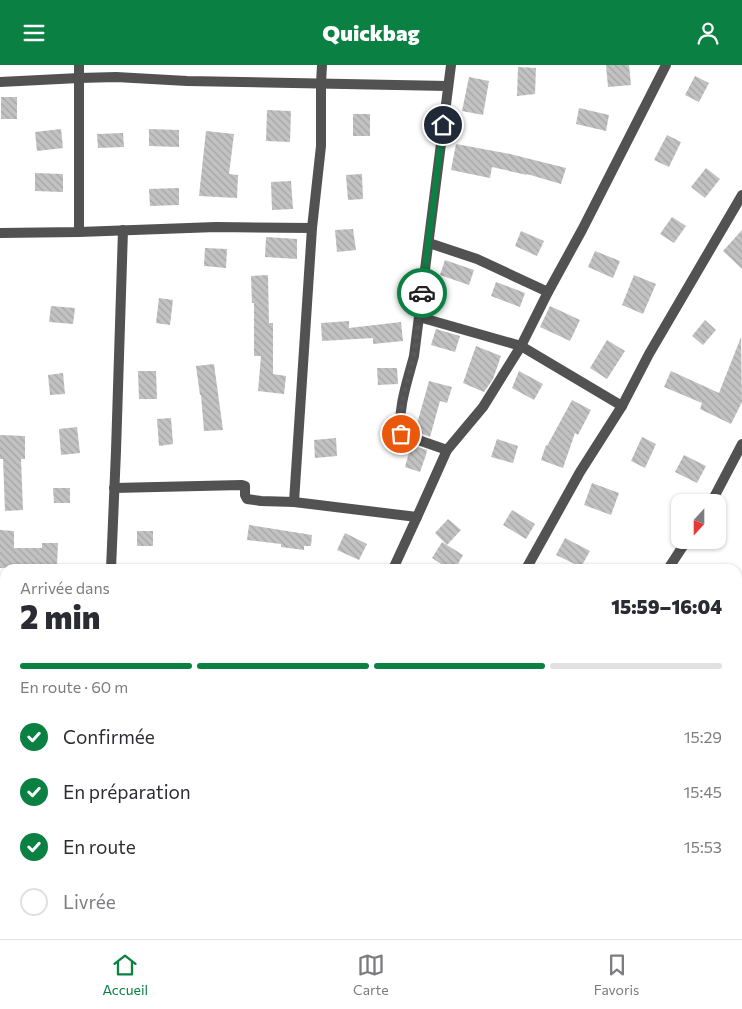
<!DOCTYPE html>
<html lang="fr">
<meta charset="utf-8">
<style>
:root{--surface:#fff;--page:#f2f2f3;--text:#2b2b33;--muted:#7c7c81;--line:#e1e1e2;--accent:#0b8043}
body{margin:0;font-family:Commissioner,sans-serif;background:var(--page);color:var(--text);height:100vh;display:flex;flex-direction:column;font-size:19px;white-space:nowrap}
*{box-sizing:border-box;margin:0}
p{font-size:16px;color:var(--muted)}
.icon{flex:none;width:28px;height:28px;fill:none;stroke:currentColor;stroke-width:2;stroke-linecap:round;stroke-linejoin:round}
.map{position:relative;flex:1;overflow:hidden}
.side{position:absolute;left:0px;top:499px;width:742px;height:376px;display:flex;flex-direction:column;background:var(--surface);border-radius:15px 15px 0 0;box-shadow:0 1px 4px #0004}
.side>*{flex:none}
.needle{width:32px;rotate:201deg}
.tools{position:absolute;left:671px;top:429px;display:grid;gap:10px}
.tools a{display:grid;place-items:center;width:55px;height:55px;border-radius:10px;background:var(--surface);box-shadow:0 1px 4px #0004;font-size:25px}
.pin{position:absolute;display:grid;place-items:center;width:42px;height:42px;color:#fff;margin:-21px;border:2px solid #fff;border-radius:50%;box-shadow:0 1px 5px #0007}
.courier{position:absolute;display:grid;place-items:center;width:50px;height:50px;margin:-25px;border:4px solid #0b8043;border-radius:50%;background:#fff;color:#222;box-shadow:0 1px 6px #0007}
.headline em{font-style:normal;font-weight:800}
.headline div{display:flex;flex-direction:column-reverse}
.headline{display:flex;align-items:center;justify-content:space-between;height:85px;padding:0 20px}
h1{font-size:32px;font-weight:800;line-height:38px}
.bar{display:grid;grid-template-columns:repeat(4,1fr);gap:8px 5px;align-content:center;height:60px;padding:0 20px}
.bar i{height:6px;border-radius:4px;background:var(--line)}
.bar .selected{background:var(--accent)}
.bar p{grid-column:span 4}
ol{padding:0 20px;list-style:none}
li{display:flex;align-items:center;gap:15px;height:55px}
li p{margin-inline-start:auto}
li .icon{padding:5px;border-radius:50%;background:var(--accent);color:#fff;stroke-width:4}
li:last-child{color:var(--muted)}
li i{width:28px;height:28px;border:2px solid var(--line);border-radius:50%}
header{display:flex;justify-content:space-between;align-items:center;height:65px;padding:0 20px;background:var(--accent);color:#fff;font-size:22px;font-weight:800}
.dock{display:flex;justify-content:space-around;align-items:center;height:70px;border-top:1px solid var(--line);background:var(--surface);font-size:14px;color:var(--muted)}
.dock a{display:grid;justify-items:center;gap:2px}
.dock .selected{color:var(--accent)}
.map>svg:first-child{display:block}
</style>
<header><svg class="icon" aria-label="menu" viewBox="0 0 24 24"><path d="M4 6h16M4 12h16M4 18h16"/></svg>Quickbag<svg class="icon" aria-label="person" viewBox="0 0 24 24"><circle cx="12" cy="8" r="4"/><path d="M4 21q1-7 8-7t8 7"/></svg></header>
<div class="map">
<svg width="742" height="874" viewBox="0 0 742 874">
<defs>
<pattern id="building-back-hatch" width="6" height="6" patternUnits="userSpaceOnUse" patternTransform="scale(1.25)"><rect width="6" height="6" fill="#c2c2c2"/><path d="M-1 5l2 2M0 0l6 6M5-1l2 2" fill="none" stroke="#a5a5a5"/></pattern>
</defs>
<rect width="100%" height="100%" fill="#fff"/>
<g fill="url(#building-back-hatch)">
<path d="M606,0H629L631,20L608,22Z"/>
<path d="M518,2L536,3L535,29L517,31Z"/>
<path d="M695,11L709,18L699,37L685,30Z"/>
<path d="M469,12L489,16L483,50L462,46Z"/>
<rect x="1" y="32" width="16" height="22"/>
<path d="M579,43L609,50L606,66L576,59Z"/>
<path d="M267,45L291,46L290,77L266,76Z"/>
<rect x="353" y="49" width="17" height="22"/>
<path d="M61,64L63,83L37,86L35,67Z"/>
<path d="M149,64L179,65V82L149,81Z"/>
<path d="M206,66L234,69L229,109L238,110L237,133L199,131Z"/>
<path d="M123,68L124,82L98,83L97,69Z"/>
<path d="M667,70L681,77L669,102L654,95Z"/>
<path d="M456,79L510,89L566,103L561,119L527,109V110L492,102L490,113L451,105Z"/>
<path d="M706,103L720,114L705,133L691,122Z"/>
<path d="M35,108L63,109V127L35,126Z"/>
<path d="M362,109L363,134L348,135L346,110Z"/>
<path d="M291,116L293,144L272,145L271,117Z"/>
<path d="M179,123V140L150,141L149,124Z"/>
<path d="M672,152L686,161L674,178L660,169Z"/>
<path d="M353,164L356,185L337,187L335,165Z"/>
<path d="M742,165V204L723,186Z"/>
<path d="M521,166L544,176L537,191L515,181Z"/>
<path d="M266,172L297,174V194L265,192Z"/>
<path d="M205,183L227,184L226,203L204,201Z"/>
<path d="M595,186L620,196L613,213L588,202Z"/>
<path d="M445,195L474,205L469,220L440,210Z"/>
<path d="M268,210L269,258H273V309L286,311L284,329L258,326L261,291H254V238H252L251,211Z"/>
<path d="M634,210L656,219L643,249L622,240Z"/>
<path d="M496,217L525,228L520,242L491,231Z"/>
<path d="M159,233L173,235L170,260L156,258Z"/>
<path d="M51,241L75,243L73,259L49,257Z"/>
<path d="M550,241L580,255L570,276L540,262Z"/>
<path d="M705,255L716,265L703,280L692,271Z"/>
<path d="M349,256V263L401,257L403,276L373,279V273L322,276L321,258Z"/>
<path d="M436,264L460,271L455,287L431,280Z"/>
<path d="M741,272L742,337L731,359L700,344L702,338L664,322L671,306L719,328Z"/>
<path d="M607,275L625,286L607,314L590,303Z"/>
<path d="M476,281L501,291L493,314L484,327L463,318Z"/>
<path d="M214,299L223,365L204,366L201,330H200L196,301Z"/>
<path d="M377,303H397L398,319L378,320Z"/>
<path d="M138,306H156L157,334H139Z"/>
<path d="M519,306L543,319L534,335L512,323Z"/>
<path d="M63,308L65,329L50,330L48,310Z"/>
<path d="M429,316L452,322L447,338L440,336L430,372L415,366Z"/>
<path d="M572,335L591,345L578,370L575,368L563,403L541,395L546,380L547,381Z"/>
<path d="M171,353L173,379L159,381L157,354Z"/>
<path d="M77,362L80,388L61,390L59,364Z"/>
<path d="M0,370L25,371V394H21L23,445L5,446L3,394H0Z"/>
<path d="M642,372L656,379L645,403L631,396Z"/>
<path d="M336,373L337,391L315,393L314,375Z"/>
<path d="M497,374L518,381L513,398L491,392Z"/>
<path d="M411,380L427,385L426,390L420,407L405,402Z"/>
<path d="M684,390L706,401L697,418L675,407Z"/>
<path d="M592,418L619,428L611,450L584,440Z"/>
<path d="M53,423H70V438H54Z"/>
<path d="M512,445L535,459L526,474L503,460Z"/>
<path d="M448,454L461,465L447,480L435,468Z"/>
<path d="M249,460L312,470L311,481H304V485L281,482V479L247,475Z"/>
<path d="M0,465L14,466V483H42V478H58L57,501L23,500V503H0Z"/>
<rect x="137" y="466" width="16" height="15"/>
<path d="M345,468L367,479L359,495L337,485Z"/>
<path d="M565,473L590,486L581,502L556,490Z"/>
<path d="M442,477L463,490L455,504H449L432,493Z"/>
</g>
<g fill="none" stroke-linecap="round" stroke-linejoin="round">
<g stroke="#525252" stroke-width="10">
<path d="M0,17L79,13L116,12L187,16L448,21"/>
<path d="M79,167V0"/>
<path d="M0,168L79,167L216,162L312,163"/>
<path d="M429,178L477,194L548,227"/>
<path d="M419,252L521,281L622,341"/>
<path d="M447,385L401,369C397,345 408,314 414,291L451,0"/>
<path d="M114,423L242,420L245,421V430L247,434L261,436L294,437L417,452"/>
<path d="M294,437L312,163L321,81V19L322,0"/>
<path d="M711,438L742,379"/>
<path d="M111,504L116,386L123,165"/>
<path d="M393,504L417,452L447,385L483,342L521,281L548,227L582,165L666,0"/>
<path d="M526,504L580,407L622,341L649,289L742,130"/>
<path d="M668,504L687,475"/>
<path d="M0,562H5"/>
<path d="M738,566L742,569"/>
<path d="M738,633L742,625"/>
<path d="M99,874V870"/>
<path d="M218,874L219,870"/>
<path d="M357,874L359,870"/>
<path d="M495,874L496,870"/>
<path d="M631,874L633,870"/>
</g>
</g>
<g fill="none" stroke-linecap="round" stroke-linejoin="round">
<path stroke="#595959" stroke-width="5" stroke-dasharray="0 9" d="M401,369C397,342 409,315 414,289C417,269 419,248 422,228"/>
<path stroke="#0b8043" stroke-width="6" d="M422,228L443,60"/>
</g>
</svg>
<div class="tools">
<a><svg class="needle" viewBox="-14 -14 28 28"><path d="M0-13l5 13h-10z" fill="#e53935"/><path d="M0 13l5-13h-10z" fill="#7c7c81"/></svg></a>
</div>
<div class="pin" style="left:401px;top:369px;background:#ea580c"><svg class="icon" aria-label="bag" viewBox="0 0 24 24"><path d="M5 8h14l-1 12H6zM9 8a3 3 0 0 1 6 0"/></svg></div>
<div class="pin" style="left:443px;top:60px;background:#1f2937"><svg class="icon" aria-label="home" viewBox="0 0 24 24"><path d="M3 11l9-7 9 7M6 9v11h12V9"/></svg></div>
<div class="courier" style="left:422px;top:228px"><svg class="icon" aria-label="car" viewBox="0 0 24 24"><path d="M5 17H2v-5l4-1 3-4h7l3 4 3 1v5h-3M9 17h6M6 11h13"/><circle cx="7" cy="17" r="2"/><circle cx="17" cy="17" r="2"/></svg></div>
<section class="side">
<div class="headline"><div><h1>2 min</h1><p>Arrivée dans</p></div><em>15:59–16:04</em></div>
<div class="bar"><i class="selected"></i><i class="selected"></i><i class="selected"></i><i></i><p>En route · 60 m</p></div>
<ol>
<li><svg class="icon" aria-label="check" viewBox="0 0 24 24"><path d="M5 12l5 5 9-10"/></svg>Confirmée<p>15:29</p></li>
<li><svg class="icon" aria-label="check" viewBox="0 0 24 24"><path d="M5 12l5 5 9-10"/></svg>En préparation<p>15:45</p></li>
<li><svg class="icon" aria-label="check" viewBox="0 0 24 24"><path d="M5 12l5 5 9-10"/></svg>En route<p>15:53</p></li>
<li><i></i>Livrée</li>
</ol>
</section>
</div>
<nav class="dock">
<a class="selected"><svg class="icon" aria-label="home" viewBox="0 0 24 24"><path d="M3 11l9-7 9 7M6 9v11h12V9"/></svg>Accueil</a>
<a><svg class="icon" aria-label="map" viewBox="0 0 24 24"><path d="M3 6l6-2 6 2 6-2v14l-6 2-6-2-6 2zM9 4v14M15 6v14"/></svg>Carte</a>
<a><svg class="icon" aria-label="saved" viewBox="0 0 24 24"><path d="M7 4h10v16l-5-4-5 4z"/></svg>Favoris</a>
</nav>
